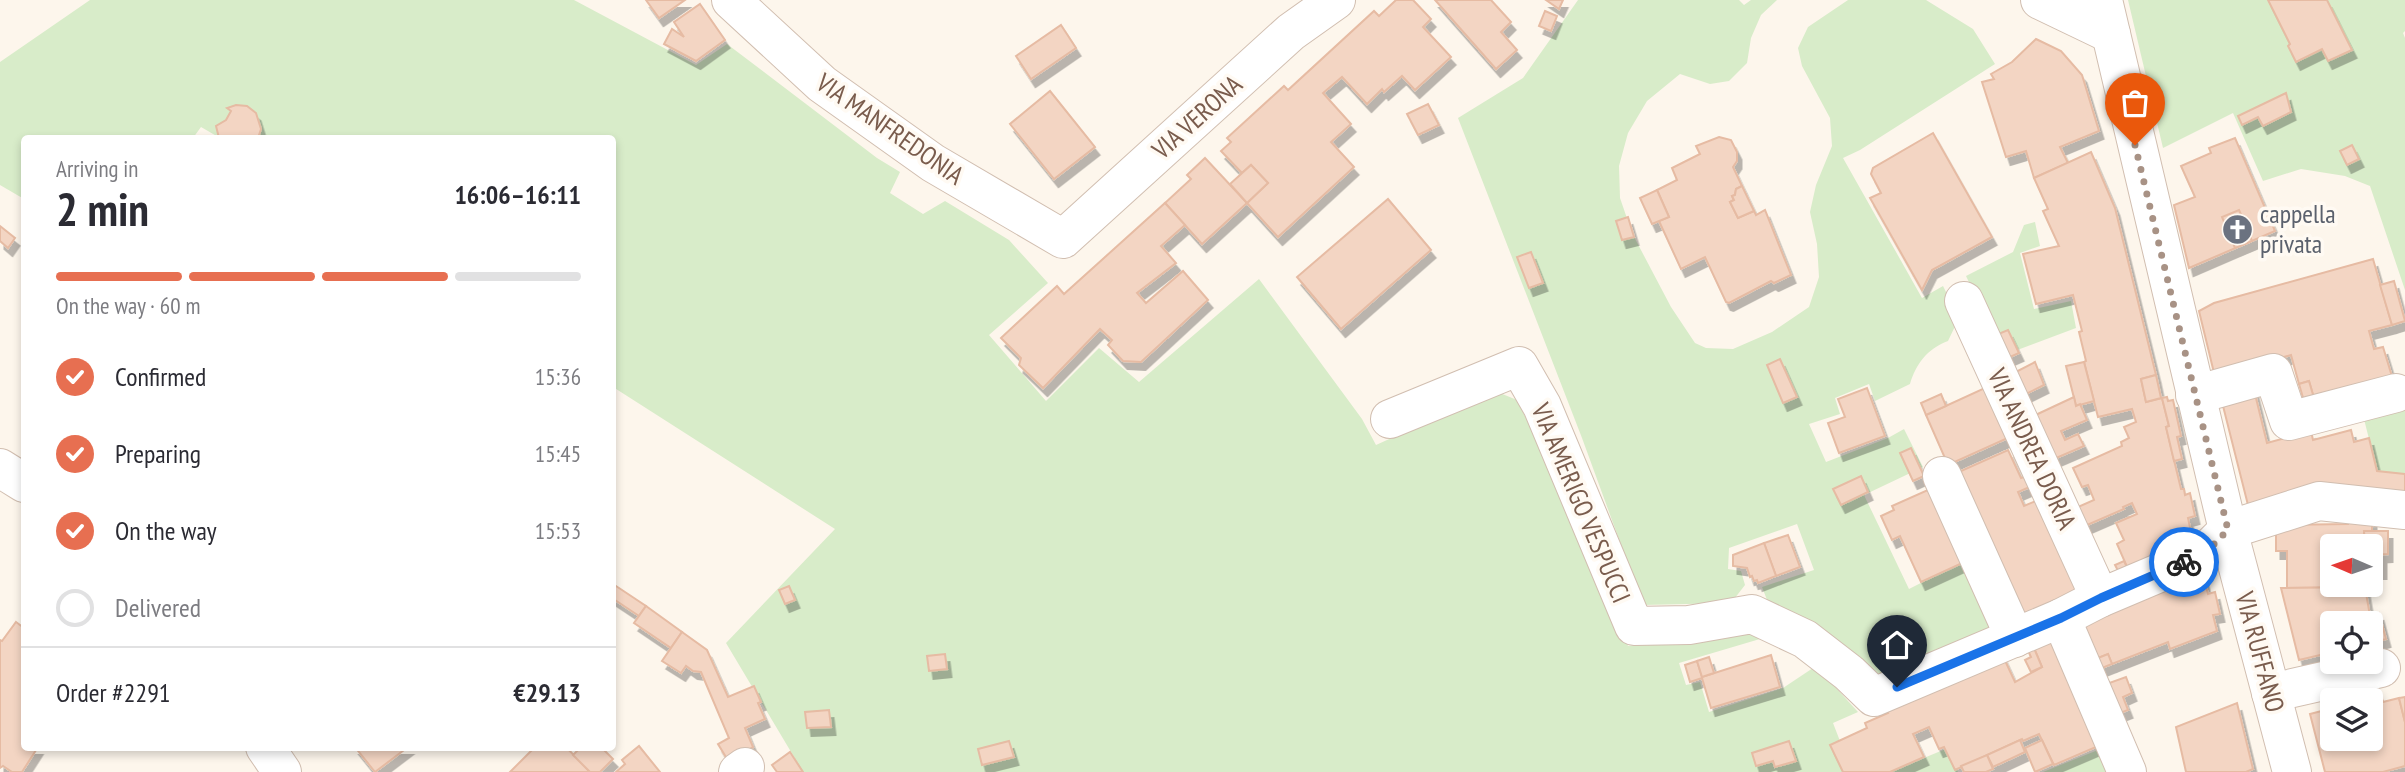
<!DOCTYPE html>
<meta charset="utf-8">
<style>
:root{--surface:#fff;--page:#f2f2f3;--text:#2b2b33;--muted:#7c7c81;--line:#e1e1e2;--accent:#e76f51}
body{margin:0;font-family:"PT Sans Narrow",sans-serif;background:var(--page);color:var(--text);height:100vh;display:flex;flex-direction:column;font-size:26px;white-space:nowrap}
*{box-sizing:border-box;margin:0}
p{font-size:23px;color:var(--muted)}
.icon{flex:none;width:38px;height:38px;fill:none;stroke:currentColor;stroke-width:2;stroke-linecap:round;stroke-linejoin:round}
.map{position:relative;flex:1;overflow:hidden}
.details{position:absolute;left:21px;top:135px;width:595px;height:616px;display:flex;flex-direction:column;background:var(--surface);border-radius:7px;box-shadow:0 4px 10px #0003}
.details>*{flex:none}
.needle{width:46px;rotate:272deg}
.fabs{position:absolute;left:2320px;top:534px;display:grid;gap:14px}
.fabs a{display:grid;place-items:center;width:63px;height:63px;border-radius:7px;background:var(--surface);box-shadow:0 4px 10px #0003;font-size:35px}
.pin{position:absolute;display:grid;place-items:center;width:60px;height:60px;color:#fff;margin:-72px -30px;border-radius:50% 50% 50% 0;rotate:-45deg;box-shadow:0 0 7px #0007}
.pin .icon{rotate:45deg}
.courier{position:absolute;display:grid;place-items:center;width:70px;height:70px;margin:-35px;border:5px solid #1a73e8;border-radius:50%;background:#fff;color:#222;box-shadow:0 2px 9px #0007}
.summary em{font-style:normal;font-weight:600}
.summary div{display:flex;flex-direction:column-reverse}
.summary{display:flex;align-items:center;justify-content:space-between;height:119px;padding:0 35px}
h1{font-size:46px;font-weight:600;line-height:52px}
.bar{display:grid;grid-template-columns:repeat(4,1fr);gap:10px 7px;align-content:center;height:84px;padding:0 35px}
.bar i{height:9px;border-radius:5px;background:var(--line)}
.bar .selected{background:var(--accent)}
.bar p{grid-column:span 4}
.line{display:flex;align-items:center;gap:18px;padding:0 35px;border-top:2px solid var(--line)}
.line div{flex:1}
ol{padding:0 35px;list-style:none}
li{display:flex;align-items:center;gap:21px;height:77px}
li p{margin-inline-start:auto}
li .icon{padding:7px;border-radius:50%;background:var(--accent);color:#fff;stroke-width:4}
li:last-child{color:var(--muted)}
li i{width:38px;height:38px;border:4px solid var(--line);border-radius:50%}
.map>svg:first-child{display:block}
</style>
<div class="map">
<svg width="2405" height="772" viewBox="0 0 2405 772">
<defs>
<filter id="shadow"><feDropShadow dx="4.5" dy="8" stdDeviation="0" flood-color="#0004"/></filter>
</defs>
<rect width="100%" height="100%" fill="#fdf6ec"/>
<g fill="#d8ecc9">
<path d="M90,0H574L696,65L727,44L877,158L900,172L890,193L923,214L945,201L1009,240L1048,283L989,335L1046,401L1099,348L1139,382L1259,279L1362,419L1376,445L1495,391L1517,400L1580,530L1628,646L1738,628L1770,636L1679,663L1686,685L1700,682L1709,712L1783,688L1816,666L1858,712L1833,723L1852,772H803L726,643L835,529L613,387L612,138H220L201,127L193,138H24V199L0,185V62Z"/>
<path d="M1578,0H1739L1744,5L1751,0H1777L1761,15L1751,38L1747,63L1729,81L1710,84L1680,74L1647,101L1628,133L1619,166L1620,198L1632,233L1671,307L1695,343L1706,348L1733,349L1772,332L1809,307L1819,277L1817,244L1810,212L1816,185L1832,146L1830,118L1802,66L1798,48L1808,27L1848,0H1926L1973,29L1995,64L1860,150L1843,158L1922,298L1943,286L1959,318L1948,341C1927,349 1916,364 1910,384L1875,401L1869,384L1835,398L1840,414L1809,424L1826,462L1888,438L1904,429L1923,467L1864,495L1909,589L1972,557L2005,635L1877,683L1769,605L1762,587L1814,570L1797,524L1729,548L1728,569L1741,571L1745,585L1731,603L1643,605L1582,438L1458,118L1523,78Z"/>
<path d="M2128,0H2405V31L2403,33L2405,38V290L2370,186L2345,176L2301,169L2263,181L2233,113L2163,148Z"/>
<path d="M2035,222L2040,246L2020,253L2034,309L2071,301L2076,328L2004,355L1966,276L2013,252L2024,225Z"/>
<path d="M2405,405V474L2377,471L2364,419Z"/>
<path d="M2108,746L2118,772H2043Z"/>
<path d="M1948,748L1958,772H1890Z"/>
</g>
<g fill="#f3d5c3" stroke="#e6bba3" stroke-width="2" filter="url(#shadow)">
<path d="M646,0H685L659,18Z"/>
<path d="M1396,0H1413L1431,19L1423,27L1451,57L1415,90L1402,76L1384,92L1382,89L1367,104L1342,77L1323,93L1351,124L1331,142L1354,167L1278,237L1247,203L1268,183L1251,165L1242,173L1221,151L1231,142L1227,138L1284,86L1288,90L1374,11L1379,16Z"/>
<path d="M1435,0H1491L1511,22L1501,32L1517,50L1496,69Z"/>
<path d="M1546,0H1563L1559,9Z"/>
<path d="M2268,0H2327L2352,50L2328,61L2322,49L2296,62L2288,46L2290,44Z"/>
<path d="M700,4L725,40L696,61L664,44L672,29L684,37L674,22Z"/>
<path d="M1545,11L1557,16L1551,31L1539,26Z"/>
<path d="M1061,25L1076,48L1031,79L1016,56Z"/>
<path d="M2036,39L2061,51L2082,75L2099,131L2060,147L2068,163L2034,178L2026,151L2006,157L1982,82L1994,79L1991,74L2012,62Z"/>
<path d="M1050,91L1095,147L1054,179L1010,124Z"/>
<path d="M2286,93L2291,112L2263,126L2258,117L2242,125L2238,116Z"/>
<path d="M1428,104L1439,125L1418,135L1407,114Z"/>
<path d="M236,105L247,106L256,113L261,129L258,138H219L216,126L226,120L231,111L227,108Z"/>
<path d="M1933,133L1992,237L1932,270L1922,290L1870,198L1881,193L1871,174L1873,168Z"/>
<path d="M1719,137L1731,140L1737,152V161L1733,167L1742,186L1736,189L1735,195L1732,196L1734,200L1730,202L1738,218L1754,211L1756,215L1765,210L1791,275L1774,283L1771,281L1729,303L1726,302L1705,257L1681,269L1659,221L1669,217L1657,190L1677,180L1672,168L1700,154L1696,146Z"/>
<path d="M2235,138L2275,231L2189,268L2174,205L2195,197L2181,166L2211,153L2209,148Z"/>
<path d="M2352,145L2359,159L2347,165L2340,151Z"/>
<path d="M2091,152L2115,208L2156,375L2141,379L2146,402L2162,398L2169,426L2166,427L2181,489H2184L2185,495L2190,493L2195,516L2188,518L2194,547L2131,576L2117,544L2124,540L2116,523L2137,514L2132,503L2123,507L2124,509L2078,529L2069,511L2094,500L2088,485L2082,487L2073,468L2122,446L2121,442L2129,438L2124,427L2136,422L2132,409L2098,417L2084,362L2086,361L2079,332L2082,331L2073,295L2036,304L2023,254L2059,246L2043,211L2048,209L2034,178Z"/>
<path d="M1205,158L1247,203L1202,244L1165,203L1191,179L1187,175Z"/>
<path d="M1251,165L1268,183L1247,203L1230,184Z"/>
<path d="M1742,186L1754,211L1738,218L1730,202L1734,200L1732,196L1735,195L1736,189Z"/>
<path d="M1657,190L1669,217L1652,224L1640,198Z"/>
<path d="M1388,199L1431,250L1341,329L1297,277Z"/>
<path d="M1165,203L1185,225L1161,246L1176,263L1137,293L1146,303L1183,271L1208,300L1141,362L1123,361L1108,345L1112,340L1100,329L1043,388L1019,365L1021,358L1001,338L1057,286L1064,294Z"/>
<path d="M2239,210L2252,241L2235,248L2222,217Z"/>
<path d="M1628,217L1634,237L1622,240L1616,221Z"/>
<path d="M0,226L15,238L8,248L0,241Z"/>
<path d="M1531,252L1543,283L1529,288L1517,257Z"/>
<path d="M2373,259L2392,325L2369,331L2374,349L2383,347L2394,383L2316,405L2309,381L2299,384L2291,355L2215,377L2199,311L2214,303Z"/>
<path d="M2394,281L2405,321L2392,325L2380,285Z"/>
<path d="M2008,330L2019,353L2001,361L1991,337Z"/>
<path d="M1780,359L1797,397L1783,403L1767,365Z"/>
<path d="M2035,362L2044,385L2018,398L2008,376Z"/>
<path d="M2084,362L2094,401L2076,406L2066,366Z"/>
<path d="M2156,375L2161,398L2146,402L2141,379Z"/>
<path d="M2309,381L2316,405L2306,408L2299,384Z"/>
<path d="M1987,387L2010,437L1948,465L1926,415Z"/>
<path d="M1867,388L1885,436L1839,453L1828,423L1845,417L1838,399Z"/>
<path d="M2254,390L2267,443L2311,431L2313,440L2351,430L2354,442L2369,438L2377,471L2405,474V503L2248,505L2221,398Z"/>
<path d="M1941,394L1946,406L1926,415L1921,403Z"/>
<path d="M2074,397L2076,406L2080,404L2087,420L2061,431L2065,440L2078,434L2084,446L2047,462L2027,419Z"/>
<path d="M2167,397L2168,401L2173,400L2181,436L2177,437L2182,459L2174,461L2166,427L2169,426L2162,398Z"/>
<path d="M1911,448L1924,476L1913,481L1900,453Z"/>
<path d="M2008,450L2021,478L2027,476L2032,486L2018,492L2024,506L2038,500L2082,598L2021,626L1952,475Z"/>
<path d="M1861,476L1868,492L1841,505L1833,489Z"/>
<path d="M1939,485L1971,559L1921,582L1900,536L1892,540L1881,516L1894,510L1892,506Z"/>
<path d="M2372,520V531H2364L2365,546H2333V584H2371V555L2382,554V571H2374V587L2287,588V551H2276V525L2348,524V521Z"/>
<path d="M2364,531H2388V554L2371,555V546H2365Z"/>
<path d="M1788,535L1800,567L1776,576L1764,543Z"/>
<path d="M1764,543L1776,576L1758,583L1757,580L1754,581L1752,576L1750,577L1747,568L1733,566V555Z"/>
<path d="M2124,561L2131,576L2123,580L2115,565Z"/>
<path d="M2201,567L2208,594L2215,592L2220,614L2213,615L2217,631L2170,649L2168,642L2112,664L2108,654L2088,662L2070,619Z"/>
<path d="M616,586L646,606L639,616L612,598V591Z"/>
<path d="M789,586L795,600L785,604L779,590Z"/>
<path d="M2365,587L2370,616L2379,613L2386,639L2371,643V623H2333V652L2299,660L2281,588Z"/>
<path d="M646,606L682,632L671,648L634,623Z"/>
<path d="M16,622L24,628V747H38L22,772H12L3,766L0,768V640L2,641Z"/>
<path d="M2057,630L2103,744L2054,765L2039,734L2023,741L2022,739L1955,770L1944,747L1939,749L1929,727L1913,734L1924,757L1890,772H1843L1830,745L1867,728L1865,723L1888,713L1885,707L2002,654L2015,682L2042,667L2031,641Z"/>
<path d="M682,632L707,650L728,697L754,686L761,702L758,703L765,719L745,728L753,747L729,762L718,744L729,738L701,672L693,671L686,666L681,673L662,661Z"/>
<path d="M2031,641L2042,667L2031,672L2025,660L2031,657L2025,644Z"/>
<path d="M945,654L947,669L929,671L927,656Z"/>
<path d="M2108,654L2112,664L2092,672L2088,662Z"/>
<path d="M1771,655L1780,687L1711,708L1702,678L1690,682L1685,665L1697,661L1702,677Z"/>
<path d="M1709,657L1714,673L1702,677L1697,661Z"/>
<path d="M2126,677L2132,693L2123,697L2128,710L2110,717L2098,687Z"/>
<path d="M2381,695L2383,702L2399,698L2405,722V766L2383,772H2325L2310,714L2333,708V738H2371V700H2363Z"/>
<path d="M2405,697V722L2399,698Z"/>
<path d="M2237,703L2253,769L2246,772H2186L2176,727Z"/>
<path d="M829,710L831,727L807,728L805,712Z"/>
<path d="M2020,740L2025,752L1993,767L1987,755Z"/>
<path d="M2042,740L2053,764L2035,772L2025,748Z"/>
<path d="M1009,741L1014,757L982,765L978,749Z"/>
<path d="M1789,741L1796,761L1775,767L1773,761L1756,766L1752,753Z"/>
<path d="M639,746L660,772H616L625,764L622,760Z"/>
<path d="M355,747H408L375,772Z"/>
<path d="M535,747H566L590,772H510Z"/>
<path d="M581,747H601L613,759L600,772H590L573,755Z"/>
<path d="M790,752L803,772H777L772,765Z"/>
<path d="M1987,755L1993,769L1986,772H1964L1961,766Z"/>
</g>
<g fill="none" stroke-linecap="round" stroke-linejoin="round">
<defs>
<g id="minor">
<path d="M731,0L822,84L933,163L1063,239L1291,32L1336,0"/>
<path d="M2040,0L2111,34"/>
<path d="M2103,0L2228,530L2292,772"/>
<path d="M1964,301L2100,598"/>
<path d="M2195,395L2273,373L2289,421L2396,393"/>
<path d="M1390,419L1519,366L1542,406L1634,626L1689,625L1752,614L1805,639L1849,673L1874,697L2061,618L2100,598L2204,554L2228,530L2319,501L2405,510"/>
<path d="M0,468L24,483"/>
<path d="M1942,476L2015,638"/>
<path d="M2061,618L2127,772"/>
<path d="M2271,693L2381,668"/>
<path d="M265,747L282,772"/>
<path d="M738,772L745,767"/>
</g>
</defs>
<use href="#minor" stroke="#d1beb0" stroke-width="40"/>
<use href="#minor" stroke="#fff" stroke-width="38"/>
</g>
<g fill="none" stroke-linecap="round" stroke-linejoin="round">
<path stroke="#a89285" stroke-width="7" stroke-dasharray="0 12.6" d="M2135,145L2228,530L2204,554L2184,562"/>
<path stroke="#1a73e8" stroke-width="9" d="M1897,687L2061,618L2101,598L2184,562"/>
</g>
<defs>
<symbol id="church-disc" viewBox="-11 -11 22 22"><circle r="9.5" fill="#6b7280" stroke="#fffaf3"/><path d="M-1.2-6h2.4v3.5h3.3v2.4h-3.3V6h-2.4V-.1h-3.3v-2.4h3.3Z" fill="#fff"/></symbol>
</defs>
<g fill-rule="evenodd">
<use href="#church-disc" x="2220" y="212" width="35" height="35"/>
</g>
<g text-anchor="middle" stroke-width="7" stroke-linejoin="round" paint-order="stroke">
<g font-size="26" fill="#7a5c4d" stroke="#fffaf3">
<text transform="translate(1197 117) rotate(-42)" y="9">VIA VERONA</text>
<text transform="translate(890 129) rotate(35)" y="9">VIA MANFREDONIA</text>
<text transform="translate(2032 449) rotate(65)" y="9">VIA ANDREA DORIA</text>
<text transform="translate(1581 503) rotate(67)" y="9">VIA AMERIGO VESPUCCI</text>
<text transform="translate(2260 652) rotate(75)" y="9">VIA RUFFANO</text>
</g>
<g font-size="26" fill="#5b616d" stroke="#fffaf3" text-anchor="start">
<text x="2260" y="223">cappella<tspan x="2260" dy="30">privata</tspan></text>
</g>
</g>
</svg>
<div class="fabs">
<a><svg class="needle" viewBox="-14 -14 28 28"><path d="M0-13l5 13h-10z" fill="#e53935"/><path d="M0 13l5-13h-10z" fill="#7c7c81"/></svg></a>
<a><svg class="icon" aria-label="locate" viewBox="0 0 24 24"><circle cx="12" cy="12" r="6"/><path d="M12 2v4M12 18v4M2 12h4M18 12h4"/></svg></a>
<a><svg class="icon" aria-label="layers" viewBox="0 0 24 24"><path d="M12 4l9 5-9 5-9-5zM3 14l9 5 9-5"/></svg></a>
</div>
<div class="pin" style="left:2135px;top:145px;background:#ea580c"><svg class="icon" aria-label="bag" viewBox="0 0 24 24"><path d="M5 8h14l-1 12H6zM9 8a3 3 0 0 1 6 0"/></svg></div>
<div class="pin" style="left:1897px;top:687px;background:#1f2937"><svg class="icon" aria-label="home" viewBox="0 0 24 24"><path d="M3 11l9-7 9 7M6 9v11h12V9"/></svg></div>
<div class="courier" style="left:2184px;top:562px"><svg class="icon" aria-label="bike" viewBox="0 0 24 24"><circle cx="6" cy="16" r="4"/><circle cx="18" cy="16" r="4"/><path d="M6 16l4-8h5l3 8M10 8l3 8H6M13 5h3"/></svg></div>
<section class="details">
<div class="summary"><div><h1>2 min</h1><p>Arriving in</p></div><em>16:06–16:11</em></div>
<div class="bar"><i class="selected"></i><i class="selected"></i><i class="selected"></i><i></i><p>On the way · 60 m</p></div>
<ol>
<li><svg class="icon" aria-label="check" viewBox="0 0 24 24"><path d="M5 12l5 5 9-10"/></svg>Confirmed<p>15:36</p></li>
<li><svg class="icon" aria-label="check" viewBox="0 0 24 24"><path d="M5 12l5 5 9-10"/></svg>Preparing<p>15:45</p></li>
<li><svg class="icon" aria-label="check" viewBox="0 0 24 24"><path d="M5 12l5 5 9-10"/></svg>On the way<p>15:53</p></li>
<li><i></i>Delivered</li>
</ol>
<div class="line" style="height:91px"><div>Order #2291</div><b>€29.13</b></div>
</section>
</div>
